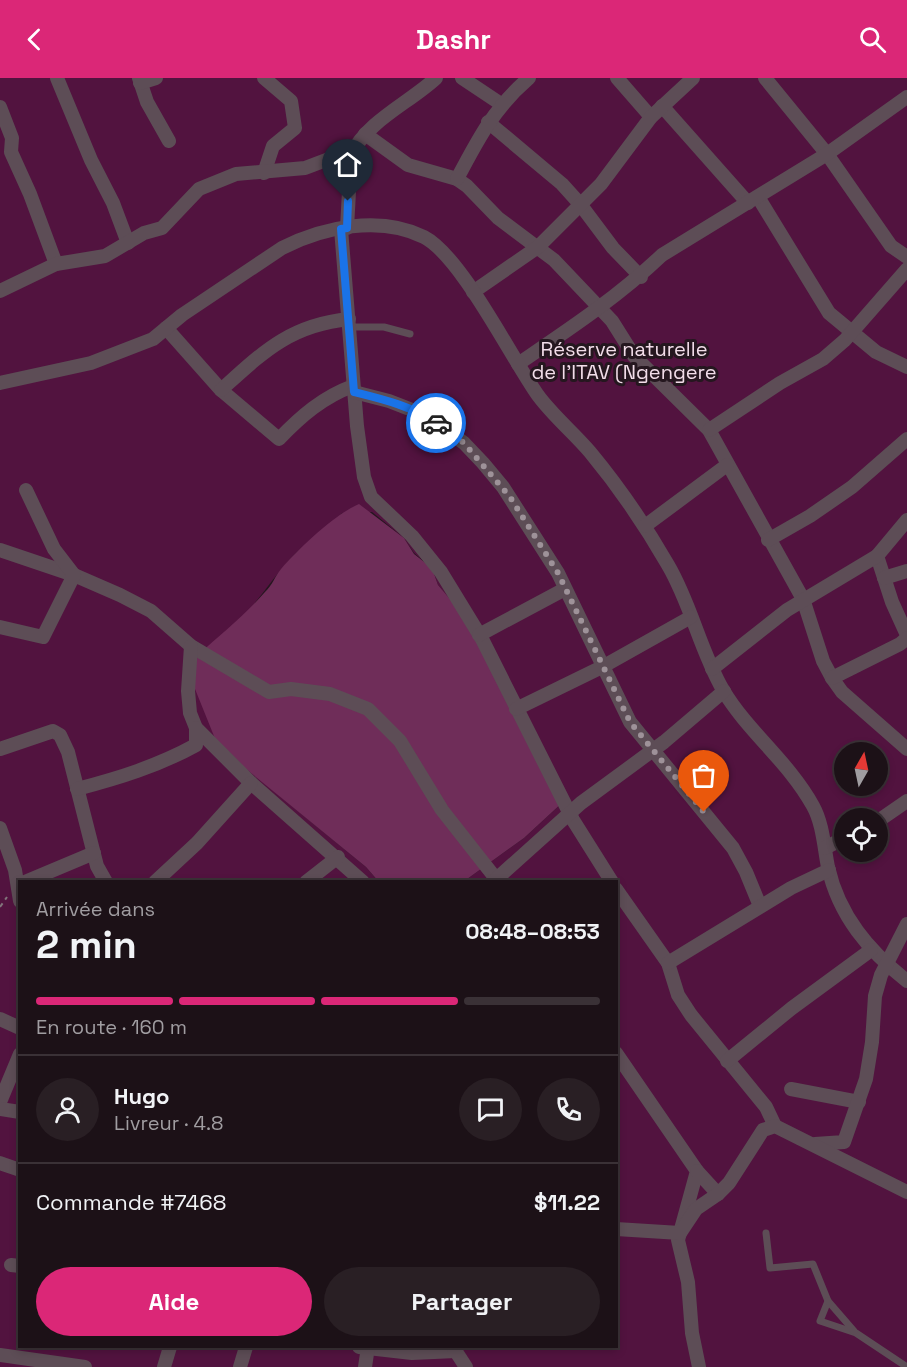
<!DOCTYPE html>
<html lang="fr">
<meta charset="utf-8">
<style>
:root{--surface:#1c1117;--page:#291f24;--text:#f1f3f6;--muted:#a09da1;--line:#3a3136;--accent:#db2777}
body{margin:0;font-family:"Space Grotesk",sans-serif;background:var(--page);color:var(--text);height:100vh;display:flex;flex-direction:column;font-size:22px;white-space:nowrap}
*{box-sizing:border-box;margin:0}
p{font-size:20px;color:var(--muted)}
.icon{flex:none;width:33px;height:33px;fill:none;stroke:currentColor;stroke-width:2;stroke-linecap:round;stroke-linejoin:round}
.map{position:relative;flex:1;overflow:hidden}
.details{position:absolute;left:18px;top:802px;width:600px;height:468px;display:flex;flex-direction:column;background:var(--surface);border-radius:0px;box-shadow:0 3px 9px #0003,0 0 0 2px var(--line)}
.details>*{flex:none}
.needle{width:39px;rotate:9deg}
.fabs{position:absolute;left:834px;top:664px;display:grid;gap:12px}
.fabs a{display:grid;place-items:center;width:54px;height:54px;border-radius:50%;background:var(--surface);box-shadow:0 3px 9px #0003,0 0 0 2px var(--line);font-size:30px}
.pin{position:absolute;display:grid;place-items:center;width:51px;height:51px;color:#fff;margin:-62px -26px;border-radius:50% 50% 50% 0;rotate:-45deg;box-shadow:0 0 6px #0007}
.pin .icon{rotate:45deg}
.courier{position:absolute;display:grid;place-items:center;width:60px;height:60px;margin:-30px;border:4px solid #1a73e8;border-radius:50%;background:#fff;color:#222;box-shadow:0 2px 8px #0007}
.head em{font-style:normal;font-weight:700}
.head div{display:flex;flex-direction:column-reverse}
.head{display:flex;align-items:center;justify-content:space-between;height:102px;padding:0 18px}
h1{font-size:39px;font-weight:700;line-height:45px}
.bar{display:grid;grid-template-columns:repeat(4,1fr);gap:9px 6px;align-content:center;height:72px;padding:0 18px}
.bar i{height:8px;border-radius:4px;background:var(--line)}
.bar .on{background:var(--accent)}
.bar p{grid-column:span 4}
.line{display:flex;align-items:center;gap:15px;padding:0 18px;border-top:2px solid var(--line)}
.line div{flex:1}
.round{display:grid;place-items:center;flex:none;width:63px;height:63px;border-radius:32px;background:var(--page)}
.action{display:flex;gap:12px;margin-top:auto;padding:12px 18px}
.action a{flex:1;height:69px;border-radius:36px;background:var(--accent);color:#fff;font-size:24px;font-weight:700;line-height:69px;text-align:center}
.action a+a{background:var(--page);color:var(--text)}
header{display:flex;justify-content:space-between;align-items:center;height:78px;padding:0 18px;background:var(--accent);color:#fff;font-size:27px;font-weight:700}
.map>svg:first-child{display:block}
</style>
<header><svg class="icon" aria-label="back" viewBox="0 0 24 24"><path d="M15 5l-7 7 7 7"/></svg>Dashr<svg class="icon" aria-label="search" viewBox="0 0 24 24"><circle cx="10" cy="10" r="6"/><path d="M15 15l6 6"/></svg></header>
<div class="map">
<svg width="907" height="1289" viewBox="0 0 907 1289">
<rect width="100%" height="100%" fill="#25171f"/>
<path fill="#52133f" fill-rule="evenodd" d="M0,0H907V1289H0ZM372,434L404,460L414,475L432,490L438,507L455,528L563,724L524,760L463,804H616V1269H20V804H379L366,789L219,668L210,567C247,545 267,504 296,475C308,463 334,447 342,435ZM844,675H878V708H844ZM844,741H878V774H844Z"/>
<path fill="#6f2d59" d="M359,426L404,460L414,476L432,490L438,507L455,527L482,571L563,724L524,760L463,804H379L366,789L218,668L193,606L197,578C220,557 244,538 265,514C272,508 275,498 281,491C299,470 335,436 359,426Z"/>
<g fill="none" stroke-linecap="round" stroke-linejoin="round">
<path stroke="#81757b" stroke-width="2" stroke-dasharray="4.5 4.5" stroke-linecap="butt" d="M0,829L7,819"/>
<g stroke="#5d4d56" stroke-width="7">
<path d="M350,249H384L410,256"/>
<path d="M766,1155L770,1190L813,1186L828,1223L820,1243L856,1255L907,1289"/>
<path d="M828,1223L854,1253"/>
</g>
<g stroke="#5d4d56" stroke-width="14">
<path d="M57,0L91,82L113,125L128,165"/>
<path d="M139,0L147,24L169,63"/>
<path d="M264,0L291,23L295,50L273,68L264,95"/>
<path d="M462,0L501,26"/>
<path d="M617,0L651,39"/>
<path d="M765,0L827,76L891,168L907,179"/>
<path d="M140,5L156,0"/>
<path d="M662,28L748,125"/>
<path d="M0,29L12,60L11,74L30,116L56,186"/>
<path d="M488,44L562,106L580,126L613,170L641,199"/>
<path d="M365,56L408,87L457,101L467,108L498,140L554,182L612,243L634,278L709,352L803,521L823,583L832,600L842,614L907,671"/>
<path d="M457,101C478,61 494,30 529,0"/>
<path d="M758,119L829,235L876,274L907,289"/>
<path d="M347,150L351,77C367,43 409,25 436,0"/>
<path d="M341,151L357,348L364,399L371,419L412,458L441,494L482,561L573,742L612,804"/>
<path d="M0,213L56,186L105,178L144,155L162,150L199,111L236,96L305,90L334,79L351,77"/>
<path d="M473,214L538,169L601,106L651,39L693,0"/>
<path d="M166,250L221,312L279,361C301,338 323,319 353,308"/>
<path d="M518,286C568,252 618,219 662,177L827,76L907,19"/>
<path d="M0,305L91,285L153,261L182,237L282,170C323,149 380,137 424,159C461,178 511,279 537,316C552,337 573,354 590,374C619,409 645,447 668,487C691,526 700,572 723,612C748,654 789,684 813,728C823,746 824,769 828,789C839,838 869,873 907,903"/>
<path d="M221,312C263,274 290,247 349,241"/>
<path d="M354,314L389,323L425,337L464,365L483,385L503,409L558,495L630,644L733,770L746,794L760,828"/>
<path d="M709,352L780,305L823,281L845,262L907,191"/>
<path d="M645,448L727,387"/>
<path d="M768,462L810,438L852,409L907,361"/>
<path d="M0,472L74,497L120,517L151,533L191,568L269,614L291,611L330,616L368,631L400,663L442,732L497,802"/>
<path d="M877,478L892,524L907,557"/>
<path d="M884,500L907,493"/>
<path d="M0,549L43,559L74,497L54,471L26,412"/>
<path d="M479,557L565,511"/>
<path d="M191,568L188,613L190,635L196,650L251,705L363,804"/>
<path d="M712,591L787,532L877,478L907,442"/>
<path d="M832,600L900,566L907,560"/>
<path d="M516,631L602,589L691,539"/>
<path d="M0,671L53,653L60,657L68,674L97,788L106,804"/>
<path d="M77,711C119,700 158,688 196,667V650"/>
<path d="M878,743L907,723"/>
<path d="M0,750L15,792L20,823"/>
<path d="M825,770L844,760"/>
<path d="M25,804L94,775"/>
<path d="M155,804L197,765L251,705"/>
<path d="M306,804L338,779"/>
<path d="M493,804L581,725L664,664L724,613"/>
<path d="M616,811L668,885L678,917L691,937L766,1029L775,1048"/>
<path d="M668,885L791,810L829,792"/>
<path d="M0,941L20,950"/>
<path d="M616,975L697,1093L678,1162L688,1204L692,1255L699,1289"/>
<path d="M727,983L792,930L871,872"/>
<path d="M791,1011L859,1024"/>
<path d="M0,1024L20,976"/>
<path d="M0,1031L20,1034"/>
<path d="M815,1066L844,1064L866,1001L872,964L875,918L881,897L907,846"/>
<path d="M0,1085L20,1092"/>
<path d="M697,1093L718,1116"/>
<path d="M616,1151L680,1155L696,1131L718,1116L729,1105L763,1052L775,1048L907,1114"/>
<path d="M11,1187L20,1188"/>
<path d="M359,1269L412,1275L456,1273"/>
<path d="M453,1269L466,1289"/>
<path d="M0,1277L85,1289"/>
<path d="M164,1289L170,1269"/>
<path d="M240,1289L246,1269"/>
<path d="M365,1289L368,1269"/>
</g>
</g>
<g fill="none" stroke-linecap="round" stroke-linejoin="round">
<path stroke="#9e9299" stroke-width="6" stroke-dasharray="0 10.8" d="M436,345L464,365L510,419L558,495L630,644L704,734"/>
<path stroke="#1a73e8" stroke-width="8" d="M348,123L347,150L341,151L354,314C382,321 412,328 436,345"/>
</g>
<g text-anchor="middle" stroke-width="6" stroke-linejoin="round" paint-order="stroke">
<g font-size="20" fill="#f2dde9" stroke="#25171f">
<text x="624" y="278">Réserve naturelle<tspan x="624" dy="23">de l'ITAV (Ngengere</tspan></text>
</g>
</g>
</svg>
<div class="fabs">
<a><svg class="needle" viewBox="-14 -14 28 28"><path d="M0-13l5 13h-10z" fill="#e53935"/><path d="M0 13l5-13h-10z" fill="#a09da1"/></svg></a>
<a><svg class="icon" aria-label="locate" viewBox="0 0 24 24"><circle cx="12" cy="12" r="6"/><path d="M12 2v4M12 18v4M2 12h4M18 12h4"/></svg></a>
</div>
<div class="pin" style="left:704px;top:734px;background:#ea580c"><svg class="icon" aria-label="bag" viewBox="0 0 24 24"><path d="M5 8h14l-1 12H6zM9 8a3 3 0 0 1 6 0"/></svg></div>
<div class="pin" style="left:348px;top:123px;background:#1f2937"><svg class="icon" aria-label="home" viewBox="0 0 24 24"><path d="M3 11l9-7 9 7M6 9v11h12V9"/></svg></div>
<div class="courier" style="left:436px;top:345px"><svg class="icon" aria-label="car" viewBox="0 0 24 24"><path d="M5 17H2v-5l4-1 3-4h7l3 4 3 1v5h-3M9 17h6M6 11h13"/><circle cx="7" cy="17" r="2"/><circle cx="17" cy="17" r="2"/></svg></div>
<section class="details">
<div class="head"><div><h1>2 min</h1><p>Arrivée dans</p></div><em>08:48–08:53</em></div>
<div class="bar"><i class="on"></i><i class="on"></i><i class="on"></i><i></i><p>En route · 160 m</p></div>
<div class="line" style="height:108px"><a class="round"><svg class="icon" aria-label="person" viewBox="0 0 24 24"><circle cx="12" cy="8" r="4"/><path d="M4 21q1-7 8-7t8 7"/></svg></a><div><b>Hugo</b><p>Livreur · 4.8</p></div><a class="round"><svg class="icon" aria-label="chat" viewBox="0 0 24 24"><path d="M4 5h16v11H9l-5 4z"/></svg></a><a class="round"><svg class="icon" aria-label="phone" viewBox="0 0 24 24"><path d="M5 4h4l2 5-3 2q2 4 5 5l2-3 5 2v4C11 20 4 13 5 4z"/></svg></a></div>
<div class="line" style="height:78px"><div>Commande #7468</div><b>$11.22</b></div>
<div class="action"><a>Aide</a><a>Partager</a></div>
</section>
</div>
